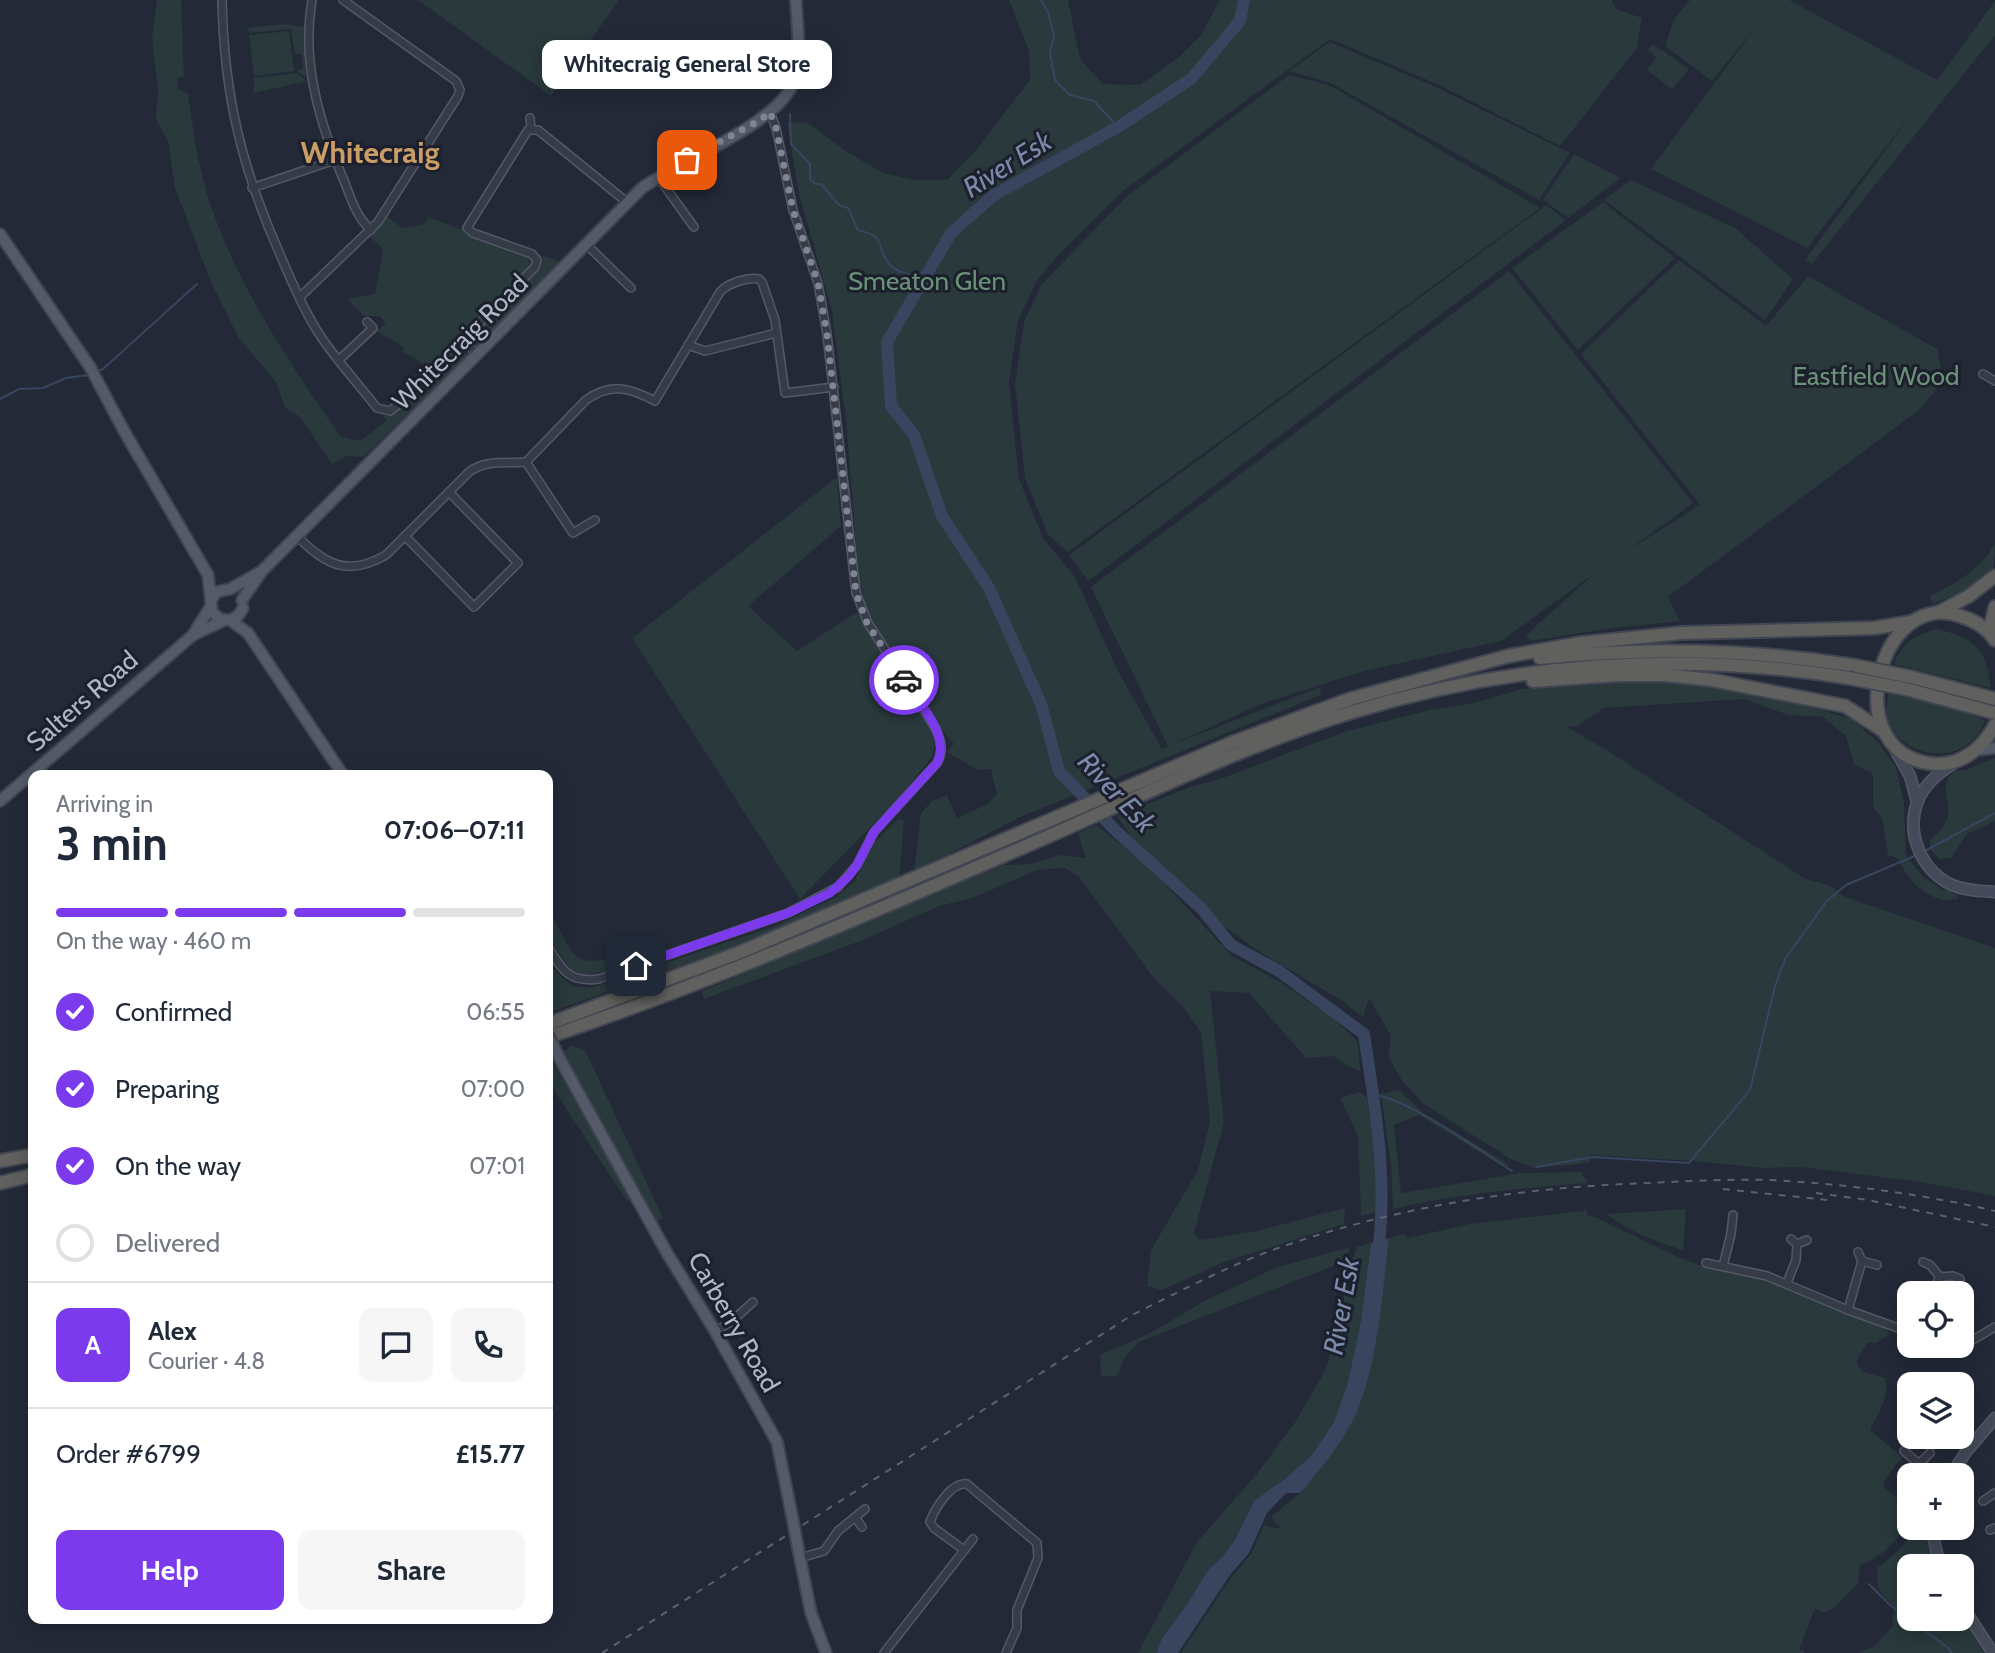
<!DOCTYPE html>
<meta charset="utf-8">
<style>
:root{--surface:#fff;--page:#f6f6f7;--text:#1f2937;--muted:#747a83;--line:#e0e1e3;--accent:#7c3aed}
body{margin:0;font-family:Cabin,sans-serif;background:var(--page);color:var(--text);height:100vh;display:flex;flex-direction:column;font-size:26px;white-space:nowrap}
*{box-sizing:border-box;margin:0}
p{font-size:23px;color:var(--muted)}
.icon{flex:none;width:38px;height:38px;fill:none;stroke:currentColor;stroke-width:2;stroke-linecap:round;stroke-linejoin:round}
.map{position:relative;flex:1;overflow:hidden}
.drawer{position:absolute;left:28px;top:770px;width:525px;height:854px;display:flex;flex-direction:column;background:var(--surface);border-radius:14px;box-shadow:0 4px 18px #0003}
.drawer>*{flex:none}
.fabs{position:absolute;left:1897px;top:1281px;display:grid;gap:14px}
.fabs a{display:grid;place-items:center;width:77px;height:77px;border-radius:14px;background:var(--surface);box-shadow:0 4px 18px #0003;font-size:35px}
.pin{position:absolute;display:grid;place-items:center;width:60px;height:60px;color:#fff;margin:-30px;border-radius:14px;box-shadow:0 4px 10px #0006}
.courier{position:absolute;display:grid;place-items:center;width:70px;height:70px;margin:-35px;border:5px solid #7c3aed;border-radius:50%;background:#fff;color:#222;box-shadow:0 2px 9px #0007}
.bubble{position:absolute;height:49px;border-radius:14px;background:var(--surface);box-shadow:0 4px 18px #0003;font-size:23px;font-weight:800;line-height:49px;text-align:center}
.head em{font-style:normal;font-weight:800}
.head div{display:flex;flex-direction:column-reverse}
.head{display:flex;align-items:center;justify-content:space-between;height:119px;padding:0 28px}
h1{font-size:46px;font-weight:800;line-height:52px}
.bar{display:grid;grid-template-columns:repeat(4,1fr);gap:10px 7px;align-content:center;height:84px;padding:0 28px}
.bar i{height:9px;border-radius:5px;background:var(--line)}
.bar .active{background:var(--accent)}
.bar p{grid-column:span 4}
.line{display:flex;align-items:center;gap:18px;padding:0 28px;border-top:2px solid var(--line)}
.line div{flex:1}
.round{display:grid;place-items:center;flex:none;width:74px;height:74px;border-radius:14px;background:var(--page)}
ol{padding:0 28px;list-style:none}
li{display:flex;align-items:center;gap:21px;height:77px}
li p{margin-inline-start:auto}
li .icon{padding:7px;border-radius:50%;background:var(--accent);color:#fff;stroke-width:4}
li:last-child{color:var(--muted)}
li i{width:38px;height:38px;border:4px solid var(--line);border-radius:50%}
.primary-button{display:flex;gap:14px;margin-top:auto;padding:14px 28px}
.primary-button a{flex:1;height:80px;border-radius:14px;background:var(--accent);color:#fff;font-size:28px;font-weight:800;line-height:80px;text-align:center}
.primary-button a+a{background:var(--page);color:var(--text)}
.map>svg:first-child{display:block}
</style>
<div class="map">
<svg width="1995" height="1653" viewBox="0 0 1995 1653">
<rect width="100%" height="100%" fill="#232937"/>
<g fill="#29393c">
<path d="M157,0H181L184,76L177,78L178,89L188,94C194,136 200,180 216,220C246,299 293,368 341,437L360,441L386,421L383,416L394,414L458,351L466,354V358L363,457L347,456L332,464L299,416L285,408L276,382L238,337L211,282L175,188L168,141L156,119L158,89L152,39Z"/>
<path d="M418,0H619L551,96Z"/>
<path d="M1009,0H1068L1080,59L1103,84L1140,85L1179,57L1200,36L1220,0H1612L1616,9L1642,18L1637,48L1560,146L1437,84L1330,39L1123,191L1057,256L1036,282L1018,321L1009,382L1019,479L1043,538L1075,577L1119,673L1162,749L1168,746L1091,587L1509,271L1693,503L1630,549L1700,505L1581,354L1679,260L1766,326L1808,276L1937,349L1943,381L1919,410L1668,597L1680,621L1613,628L1531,641L1526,635L1594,574L1501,641L1364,671L1261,704L1171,745L1320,687L1321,695L1020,817L914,872L921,813L932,801L947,795L957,818L988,804L997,794L991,769L977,770L947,752L954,744L938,725L867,613L859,582L846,421L832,311L799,194L787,123L806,122L849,153L883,173L917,180H947L977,149L1030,80L1029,51Z"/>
<path d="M1690,0H1789L1937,80L1995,1V35L1812,264L1805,260L1914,111L1807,248L1651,169L1758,24L1712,81L1665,46L1674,19Z"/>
<path d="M284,24L305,27L306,78L297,71L303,68L302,54H295L291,29L249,33L248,28Z"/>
<path d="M289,31L294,71L254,76L249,35Z"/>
<path d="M1330,42L1434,86L1570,153L1539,200L1331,83L1289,71Z"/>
<path d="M1653,44L1689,69L1672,90L1647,70L1656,57L1648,50Z"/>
<path d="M296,73L307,81L254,93V78Z"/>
<path d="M1289,75L1329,85L1540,208L1068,552L1048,535L1025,478L1015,384L1024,322L1041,285L1126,197Z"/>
<path d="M1574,154L1621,178L1568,218L1543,200Z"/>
<path d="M1631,180L1735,228L1793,279L1765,320L1604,200Z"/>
<path d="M1603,202L1675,258L1578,350L1512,268Z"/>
<path d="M1546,205L1566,220L1088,581L1069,555Z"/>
<path d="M387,216L402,228L424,224L429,217L460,229L470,237L527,257L530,262L528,268L429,367L402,351L404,347L377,331L386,323L379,316H364L347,299L375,294L383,249L370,237Z"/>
<path d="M544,256L561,262L482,343H475L472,334L540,268L542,257Z"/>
<path d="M837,477L841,526L748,606L797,651L857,612L932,730L935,744L932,757L899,798L800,899L632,638Z"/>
<path d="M1995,544L1994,567L1969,588L1933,604L1930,596C1957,583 1979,570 1995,544Z"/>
<path d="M1938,629C1977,640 1985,647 1991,688L1894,664C1901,643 1917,634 1938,629Z"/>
<path d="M1649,681L1710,687L1808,706L1851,719L1877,741L1896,767L1904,804L1906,855L1921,875L1941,889L1955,893L1958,899C1952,899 1945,901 1940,899C1921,894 1905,876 1899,859L1888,855L1882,818L1873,807V774L1854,764L1846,736L1823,717L1788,715L1744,699L1604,708L1577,726L1567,727L1605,749L1804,878L1833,887L1843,896L1995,948V1196L1920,1182L1801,1167L1763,1168L1694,1161L1591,1155L1589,1163L1535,1168L1511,1159L1424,1104L1403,1082L1388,1057L1391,1036L1369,998L1363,1017L1341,1000L1261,953L1221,924L1130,835L1117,816L1190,787L1220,779L1344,732L1429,710L1475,703L1522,689Z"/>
<path d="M1888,693L1950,708L1985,720C1970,768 1899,763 1887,715C1886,709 1888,699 1888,693Z"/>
<path d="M1995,758V821L1967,834L1951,858L1939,859L1930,849V841C1936,834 1945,827 1947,819C1953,800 1937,789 1954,771L1966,770Z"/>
<path d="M898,819L904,821L899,878L733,947L548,1013V970L553,969L572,986L592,988L775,926L836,897L854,882L874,843Z"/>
<path d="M1096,825L1146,864L1232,956L1280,982L1332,1017L1358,1042L1360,1071L1348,1066L1333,1056L1306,1058L1249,993L1210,991L1224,1122L1194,1233L1200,1240L1256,1231L1345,1208L1344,1224L1224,1262L1162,1290L1147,1286L1151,1250L1198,1170L1210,1122L1201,1033L1185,1009L1153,977L1079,877L1065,868L1037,870L973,898L939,906L863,940L704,999L702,991L1003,865L1030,864L1060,855L1086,858L1078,833Z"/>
<path d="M548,911C557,922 562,937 570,949C583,972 617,955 636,950L640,958L606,971L586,975L571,970L548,938Z"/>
<path d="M571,1045L585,1050L663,1218L657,1221L563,1053Z"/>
<path d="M548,1055L631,1198L627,1201L548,1081Z"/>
<path d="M1399,1090L1424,1114L1510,1165L1502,1166L1419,1115L1394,1125L1401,1193L1520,1173L1581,1172L1588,1183C1522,1188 1458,1194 1393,1209L1391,1165L1381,1094Z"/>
<path d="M1360,1092L1367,1098L1375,1154L1376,1212L1361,1216L1358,1136L1340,1098Z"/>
<path d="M1586,1209L1588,1216L1597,1218L1678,1257L1702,1266L1768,1280L1819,1303L1884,1328L1890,1334L1876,1343L1868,1342L1862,1352L1859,1354L1857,1364L1863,1372L1885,1378C1890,1396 1879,1412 1870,1430L1902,1457L1884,1481V1487L1909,1509V1525C1895,1541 1881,1558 1860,1565L1858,1583L1835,1607L1824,1613L1815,1608L1799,1650L1804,1651V1653H1181L1232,1576L1251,1554L1264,1525L1281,1529L1271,1517L1300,1493L1357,1411L1375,1346L1389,1238L1403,1234L1409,1238L1469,1224L1582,1211Z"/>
<path d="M1686,1209L1683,1250C1656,1242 1628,1231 1606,1214Z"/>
<path d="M1371,1243L1361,1320L1348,1382L1334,1422L1312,1455L1286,1478L1254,1501L1234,1541L1223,1556L1208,1570L1188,1603L1162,1638L1156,1653H1138L1197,1542L1256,1475L1296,1421L1326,1369L1337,1330L1349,1269L1357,1247Z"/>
<path d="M1350,1247L1346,1261L1139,1342L1125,1357L1117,1376H1101L1100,1355L1150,1333L1208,1299L1278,1267Z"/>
<path d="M1916,1528H1926V1542L1936,1566H1909V1619L1962,1617L1984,1653H1858L1875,1646L1892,1627L1894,1606C1879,1593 1875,1586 1878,1567C1895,1556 1905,1544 1916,1528Z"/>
</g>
<path fill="#39455f" d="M1389,1238C1382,1294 1379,1355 1358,1409C1346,1438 1321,1469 1300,1493H1286L1267,1513L1249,1553L1230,1575L1178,1653H1156L1162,1638L1188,1603L1208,1570L1223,1556L1234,1541L1254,1501L1286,1478L1312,1455L1334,1422L1348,1382L1361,1320L1371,1243Z"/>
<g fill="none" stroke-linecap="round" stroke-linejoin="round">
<g stroke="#39455f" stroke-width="2">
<path d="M1041,0L1048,12L1054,35L1050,53L1055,80L1070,95L1094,101L1118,127"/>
<path d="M790,114L791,144L810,164V179L815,184H821L839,205L848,208L858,230C889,238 874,246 889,264C897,273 913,275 925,278"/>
<path d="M97,371L103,369L197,284"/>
<path d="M0,399L19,389L43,388L66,378L88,375"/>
<path d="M1925,851L1995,813"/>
<path d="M1373,1095C1404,1096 1483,1152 1512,1171"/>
<path d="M1536,1167L1593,1157L1689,1163L1750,1090L1775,986L1786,957L1827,901L1846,885L1917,855"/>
<path d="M1905,1563L1901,1571L1903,1589L1909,1593"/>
<path d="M1869,1584L1890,1605L1909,1619"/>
<path d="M1909,1619L1947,1647L1952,1653"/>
</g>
<path stroke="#39455f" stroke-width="12" d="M1244,0L1240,21L1191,79L1118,127L994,195L951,233L887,342L891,406L914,435L942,516L989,588L1041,704L1059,771L1116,831L1202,909L1231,945L1279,971L1364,1034C1375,1108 1389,1183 1377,1258"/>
<defs>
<g id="minor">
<path d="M222,0C224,94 241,166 279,252C290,278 301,305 316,329C333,357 357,382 377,408L390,411L405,399L535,267L537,260L532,254L473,233L467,228L528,130H538L628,203"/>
<path d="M312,0C301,63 320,125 345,183C351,199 357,218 371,230"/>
<path d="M530,118L531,128"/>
<path d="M658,177L694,227"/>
<path d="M252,188L335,160"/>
<path d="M587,245L631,288"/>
<path d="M300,297L378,222L458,96L460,90L456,81L343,0"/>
<path d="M462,340L478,355"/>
<path d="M688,345L705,351L776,333"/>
<path d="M339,360L373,328L367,322"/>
<path d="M1983,374L1995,381"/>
<path d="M526,462L573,533L595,520"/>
<path d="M297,536C325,565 348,577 386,555L469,472C487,459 505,464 526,462L586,400C611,382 630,388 655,401L720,292C728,283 747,277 759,279L762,282L775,320L785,393L834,387"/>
<path d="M405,536L474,607L518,563L449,492"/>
<path d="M548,947C562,970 569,983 599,979L788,913L838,887L857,865L874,832L937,763C944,751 941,741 936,729L868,623L856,593L827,334L818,283L793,210L776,128L770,112"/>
<path d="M1791,1239L1797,1244L1807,1240"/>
<path d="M1858,1252L1862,1261L1877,1265"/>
<path d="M1923,1262L1930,1265L1940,1277L1953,1276L1960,1279"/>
<path d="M1706,1263L1767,1276L1848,1310L1909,1332"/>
<path d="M1723,1266L1731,1234L1733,1215"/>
<path d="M1787,1283L1796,1260L1797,1244"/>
<path d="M1931,1293L1940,1277"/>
<path d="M1848,1310L1862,1261"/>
<path d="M715,1331L731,1322L753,1302"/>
<path d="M1962,1343L1971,1341L1995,1327"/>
<path d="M1904,1451L1932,1475"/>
<path d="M1919,1464L1930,1453"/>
<path d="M1983,1501L1995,1493"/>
<path d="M855,1517L862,1527"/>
<path d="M1990,1530L1995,1528"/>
<path d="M964,1550L934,1528L930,1522C935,1508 952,1481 967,1484L1037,1543L1038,1558L1017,1610V1628L1006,1653"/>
<path d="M800,1558L824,1551L838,1531L865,1509"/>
<path d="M884,1653L973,1539"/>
</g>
<g id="secondary">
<path d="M1896,751L1910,776L1917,802"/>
<path d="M1953,764C1938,773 1923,786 1917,803C1906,835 1922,871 1952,885C1966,891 1981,891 1995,892"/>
<path d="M1951,1475L1966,1452L1995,1418"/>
<path d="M1931,1528L1940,1566"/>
<path d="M1962,1606L1993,1653"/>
</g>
<g id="primary">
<path d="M0,234L90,367L124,431L208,575L212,612L220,619L230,620L238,616L243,608"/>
<path d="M242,600L262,571L642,188C680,161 780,123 794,81C802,56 797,26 796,0"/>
<path d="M211,601L216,592L230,589L259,573"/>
<path d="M230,620L248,633L343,775"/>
<path d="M193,635L211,606"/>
<path d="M1977,750L1995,748"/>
<path d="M0,801L193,635L225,620"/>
<path d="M562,1063L667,1253L715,1331L777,1442L792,1516"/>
<path d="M798,1548L811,1613L826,1653"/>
</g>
<g id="trunk">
<path d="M1941,611L1969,596L1995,576"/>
<path d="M1994,637L1992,621L1995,607"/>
<path d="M1995,640C1987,628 1974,620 1960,616C1878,586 1835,758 1936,764C1963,765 1983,747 1995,725"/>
<path d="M1540,658C1647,647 1751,649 1857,666"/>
<path d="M1911,677L1995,699"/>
<path d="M1533,681L1618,675H1666L1712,680L1845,706L1882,730"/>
<path d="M1906,689L1995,713"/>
<path d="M548,1024L738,953L1231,743L1350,699L1508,656L1581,643L1681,633L1874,628L1911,622"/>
<path d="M548,1037C715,981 878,910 1040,840C1143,795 1245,745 1352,712C1514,663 1682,651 1849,678"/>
<path d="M0,1161L33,1155"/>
<path d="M0,1183L33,1175"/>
</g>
</defs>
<use href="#minor" stroke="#545965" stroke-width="10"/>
<use href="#secondary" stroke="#545965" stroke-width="13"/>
<use href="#primary" stroke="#404451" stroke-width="14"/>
<use href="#trunk" stroke="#414652" stroke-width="16"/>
<use href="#minor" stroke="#363b48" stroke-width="7"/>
<use href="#secondary" stroke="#454a5a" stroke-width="10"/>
<use href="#primary" stroke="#545a68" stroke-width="10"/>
<use href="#trunk" stroke="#60605e" stroke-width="12"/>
<g stroke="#5b6170" stroke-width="2" stroke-dasharray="7 7" stroke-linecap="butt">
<path d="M1723,1189L1827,1200"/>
<path d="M1816,1193L1868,1200L1995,1227"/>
<path d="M602,1653L1132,1315C1181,1291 1229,1265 1281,1247C1400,1206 1523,1187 1649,1183C1689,1181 1730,1179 1770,1180C1846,1184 1922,1194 1995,1211"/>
</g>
<defs>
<g id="primary-bridge">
<path d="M548,1035L562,1063"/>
<path d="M792,1516L798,1548"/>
</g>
<g id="trunk-bridge">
<path d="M1857,666L1911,677"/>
<path d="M1849,678L1906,689"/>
</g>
</defs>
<use href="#primary-bridge" stroke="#404451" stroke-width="14" stroke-linecap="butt"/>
<use href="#trunk-bridge" stroke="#414652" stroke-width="16" stroke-linecap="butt"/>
<use href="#primary-bridge" stroke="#545a68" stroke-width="10"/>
<use href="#trunk-bridge" stroke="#60605e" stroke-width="12"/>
</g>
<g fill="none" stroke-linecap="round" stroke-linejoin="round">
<path stroke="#7f8593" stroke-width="7" stroke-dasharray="0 12.6" d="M687,160L760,120L770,112L776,128L793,210L818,283L827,334L856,593L867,623L904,680"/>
<path stroke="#7c3aed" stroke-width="9" d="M636,966L788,913L830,893L848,877L857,865L874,832L937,763C951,735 918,702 904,680"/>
</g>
<g text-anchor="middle" stroke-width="6" stroke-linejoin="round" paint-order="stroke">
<g font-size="26" fill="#6a9278" stroke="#1c202c">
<text x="927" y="290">Smeaton Glen</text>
<text x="1876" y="385">Eastfield Wood</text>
</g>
<g font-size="26" fill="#b1b6c4" stroke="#1c202c">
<text transform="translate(460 342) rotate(-45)" y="9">Whitecraig Road</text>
<text transform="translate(82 701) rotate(-41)" y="9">Salters Road</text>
<text transform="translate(734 1322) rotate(60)" y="9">Carberry Road</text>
</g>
<g font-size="28" font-style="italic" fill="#7c8aaa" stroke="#1c202c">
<text transform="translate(1007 164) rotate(-32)" y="10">River Esk</text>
<text transform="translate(1117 792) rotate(47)" y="10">River Esk</text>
<text transform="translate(1341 1306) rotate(-80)" y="10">River Esk</text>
</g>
<g font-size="30" font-weight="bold" fill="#ca9d66" stroke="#1c202c">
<text x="370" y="163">Whitecraig</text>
</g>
</g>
</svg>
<div class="fabs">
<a><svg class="icon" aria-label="locate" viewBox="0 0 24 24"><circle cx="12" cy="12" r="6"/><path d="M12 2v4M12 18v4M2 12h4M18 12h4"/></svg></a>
<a><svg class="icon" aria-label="layers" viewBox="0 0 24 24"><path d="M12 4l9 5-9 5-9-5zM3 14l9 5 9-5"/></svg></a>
<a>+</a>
<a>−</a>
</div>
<div class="pin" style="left:687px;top:160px;background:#ea580c"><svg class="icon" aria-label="bag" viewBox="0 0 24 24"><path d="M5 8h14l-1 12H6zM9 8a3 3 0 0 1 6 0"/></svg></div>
<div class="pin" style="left:636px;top:966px;background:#1f2937"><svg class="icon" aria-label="home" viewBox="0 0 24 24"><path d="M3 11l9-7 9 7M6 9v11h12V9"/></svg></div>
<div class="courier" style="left:904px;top:680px"><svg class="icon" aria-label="car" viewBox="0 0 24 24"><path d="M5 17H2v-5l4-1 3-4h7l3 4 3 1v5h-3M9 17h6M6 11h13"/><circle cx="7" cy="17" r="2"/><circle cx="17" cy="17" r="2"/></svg></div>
<div class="bubble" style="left:542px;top:40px;width:290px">Whitecraig General Store</div>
<section class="drawer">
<div class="head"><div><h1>3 min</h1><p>Arriving in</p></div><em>07:06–07:11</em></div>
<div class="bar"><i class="active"></i><i class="active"></i><i class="active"></i><i></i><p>On the way · 460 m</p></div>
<ol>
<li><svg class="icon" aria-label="check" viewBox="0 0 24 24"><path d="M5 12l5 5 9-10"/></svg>Confirmed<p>06:55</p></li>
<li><svg class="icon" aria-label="check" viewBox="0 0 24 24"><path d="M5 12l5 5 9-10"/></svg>Preparing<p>07:00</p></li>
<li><svg class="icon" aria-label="check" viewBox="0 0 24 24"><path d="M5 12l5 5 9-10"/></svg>On the way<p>07:01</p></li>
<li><i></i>Delivered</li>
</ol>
<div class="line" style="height:126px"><b class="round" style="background:var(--accent);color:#fff">A</b><div><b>Alex</b><p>Courier · 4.8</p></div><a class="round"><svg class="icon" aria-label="chat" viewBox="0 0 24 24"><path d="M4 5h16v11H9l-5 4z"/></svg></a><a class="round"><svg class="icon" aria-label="phone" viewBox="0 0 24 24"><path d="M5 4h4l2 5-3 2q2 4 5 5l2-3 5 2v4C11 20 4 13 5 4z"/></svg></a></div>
<div class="line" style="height:91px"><div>Order #6799</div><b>£15.77</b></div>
<div class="primary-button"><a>Help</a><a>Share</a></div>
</section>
</div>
